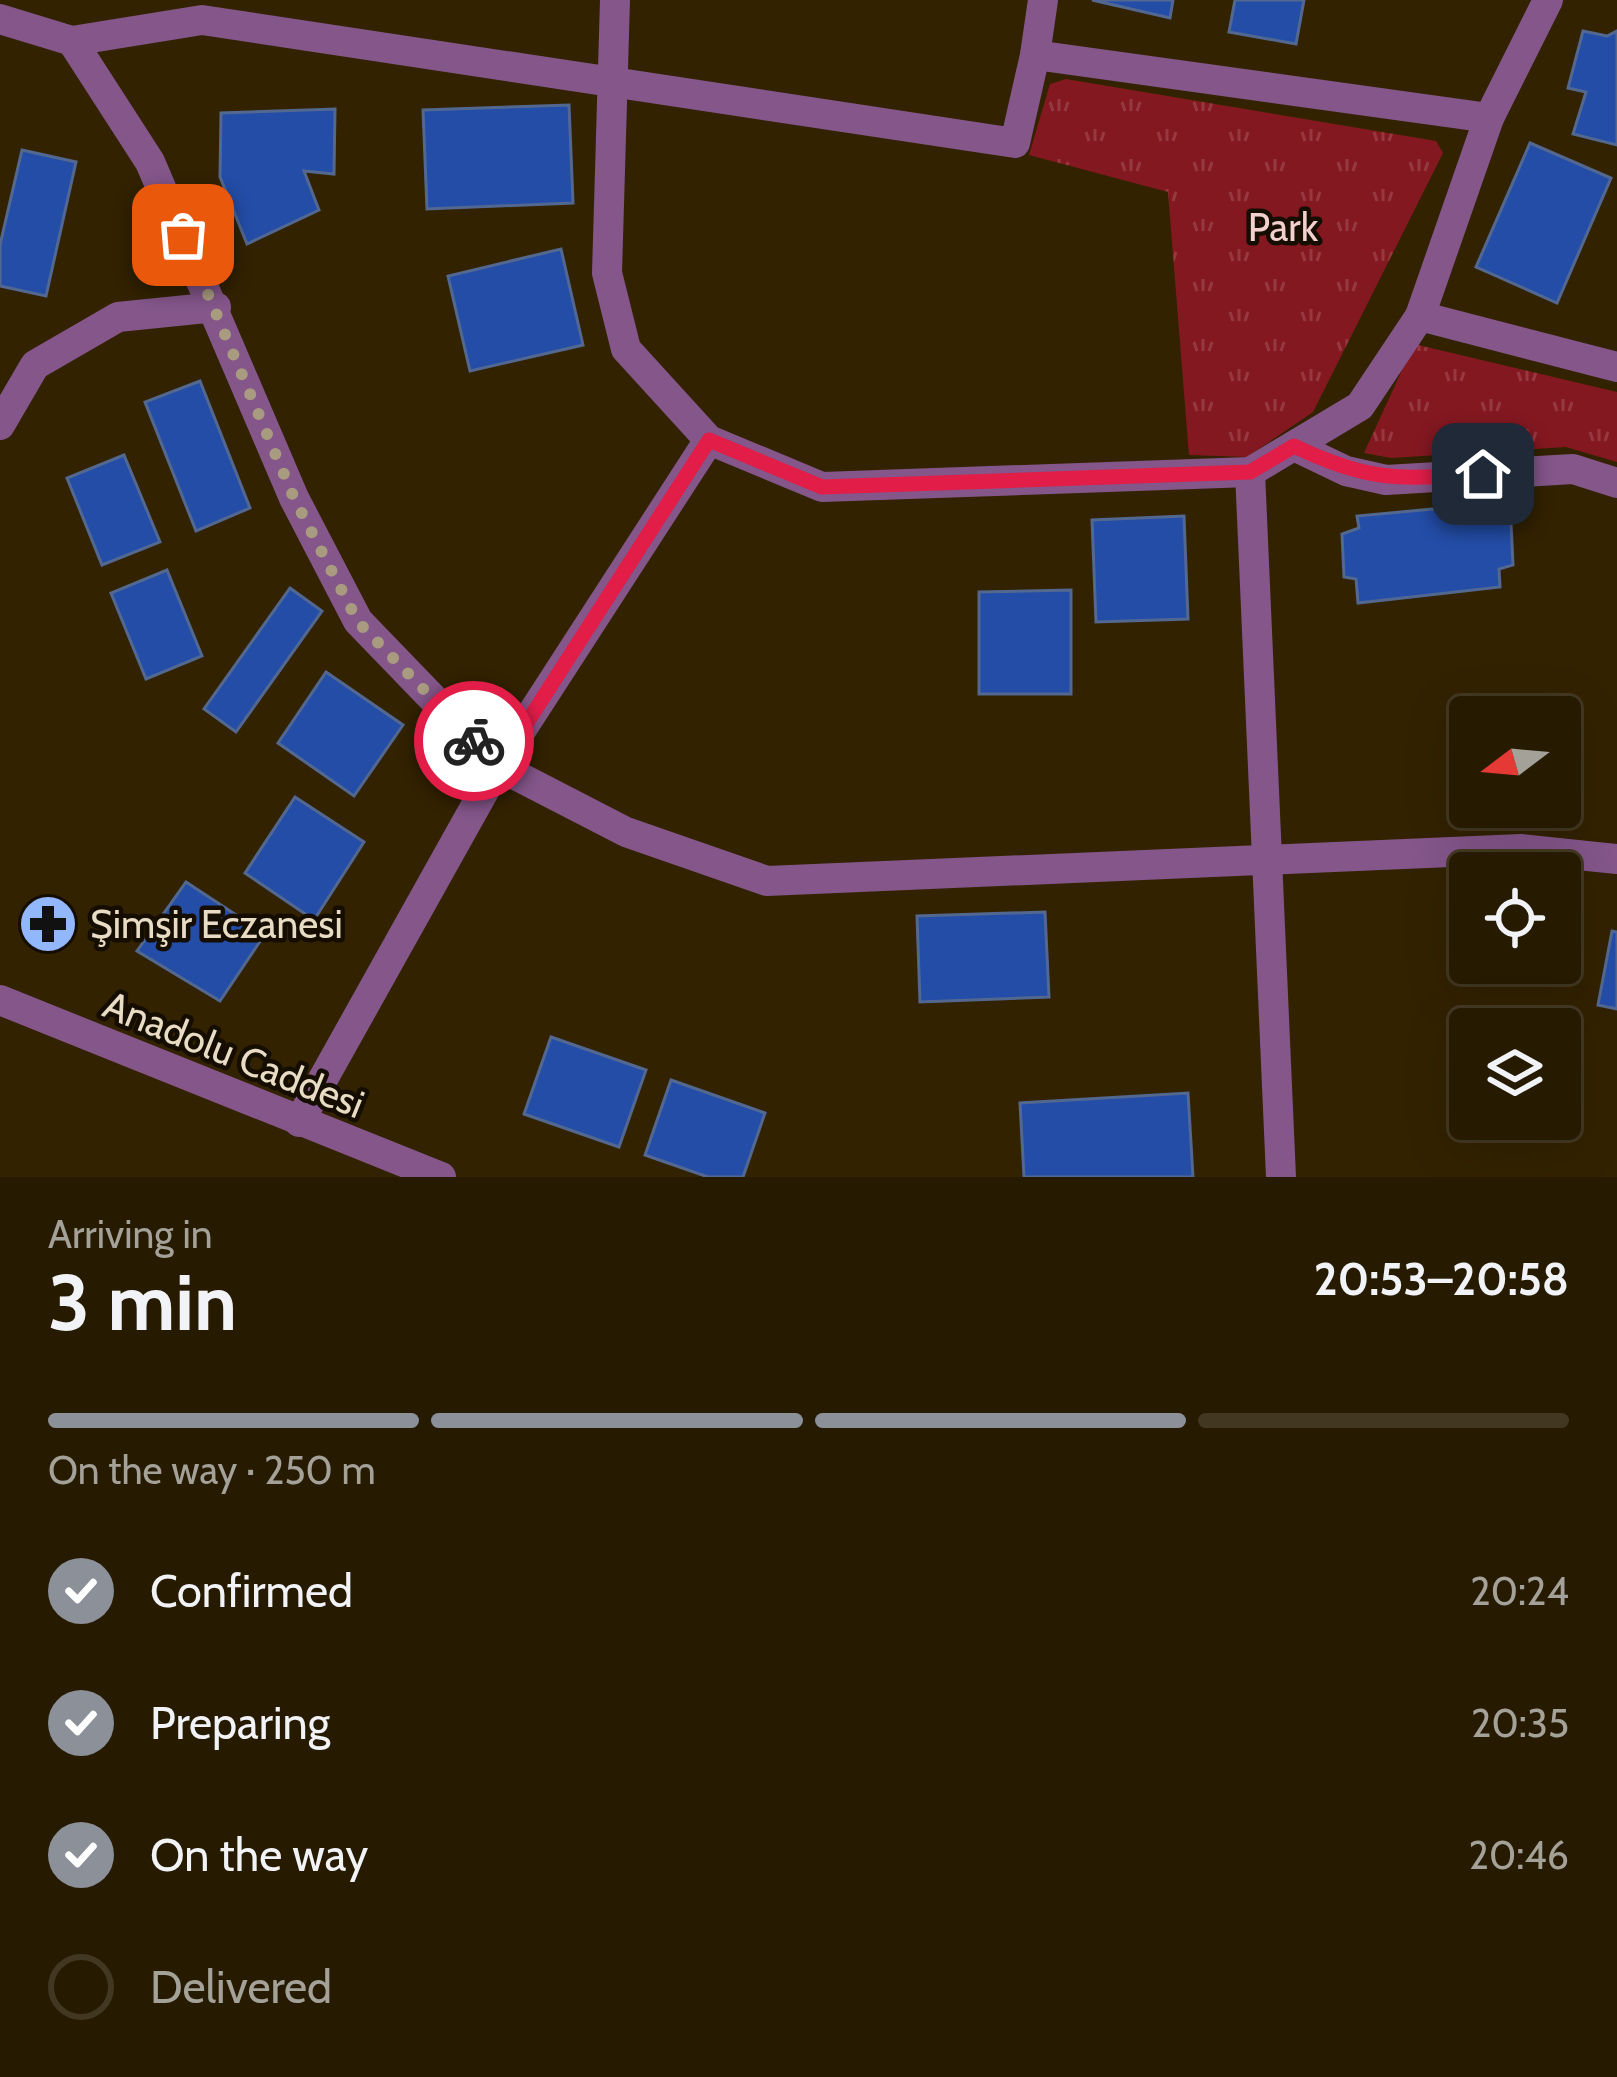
<!DOCTYPE html>
<meta charset="utf-8">
<style>
:root{--surface:#261a00;--page:#2e230a;--text:#f1f3f6;--muted:#a4a199;--line:#423822;--accent:#8c9099}
body{margin:0;font-family:Cabin,sans-serif;background:var(--page);color:var(--text);height:100vh;display:flex;flex-direction:column;font-size:45px;white-space:nowrap}
*{box-sizing:border-box;margin:0}
p{font-size:39px;color:var(--muted)}
.icon{flex:none;width:66px;height:66px;fill:none;stroke:currentColor;stroke-width:2;stroke-linecap:round;stroke-linejoin:round}
.map{position:relative;height:1177px;overflow:hidden}
.sheet{display:flex;flex-direction:column;background:var(--surface);flex:1}
.sheet>*{flex:none}
.needle{width:78px;rotate:254deg}
.controls{position:absolute;left:1449px;top:696px;display:grid;gap:24px}
.controls a{display:grid;place-items:center;width:132px;height:132px;border-radius:12px;background:var(--surface);box-shadow:0 12px 48px #0002,0 0 0 3px var(--line);font-size:60px}
.pin{position:absolute;display:grid;place-items:center;width:102px;height:102px;color:#fff;margin:-51px;border-radius:24px;box-shadow:0 6px 18px #0006}
.courier{position:absolute;display:grid;place-items:center;width:120px;height:120px;margin:-60px;border:9px solid #e11d48;border-radius:50%;background:#fff;color:#222;box-shadow:0 3px 15px #0007}
.head em{font-style:normal;font-weight:800}
.head div{display:flex;flex-direction:column-reverse}
.head{display:flex;align-items:center;justify-content:space-between;height:204px;padding:0 48px}
h1{font-size:78px;font-weight:800;line-height:90px}
.bar{display:grid;grid-template-columns:repeat(4,1fr);gap:18px 12px;align-content:center;height:144px;padding:0 48px}
.bar i{height:15px;border-radius:9px;background:var(--line)}
.bar .active{background:var(--accent)}
.bar p{grid-column:span 4}
ol{padding:0 48px;list-style:none}
li{display:flex;align-items:center;gap:36px;height:132px}
li p{margin-inline-start:auto}
li .icon{padding:12px;border-radius:50%;background:var(--accent);color:#fff;stroke-width:4}
li:last-child{color:var(--muted)}
li i{width:66px;height:66px;border:6px solid var(--line);border-radius:50%}
.map>svg:first-child{display:block}
</style>
<div class="map">
<svg width="1617" height="1177" viewBox="0 0 1617 1177">
<defs>
<pattern id="grass-tufts" width="24" height="20" patternUnits="userSpaceOnUse" patternTransform="scale(3)"><rect width="24" height="20" fill="#841821"/><path d="M3 7l-1-3M5 7V3M7 7l1-3M15 17l-1-3M17 17v-4M19 17l1-3" fill="none" stroke="#953940"/></pattern>
</defs>
<rect width="100%" height="100%" fill="#322200"/>
<g fill="url(#grass-tufts)">
<path d="M1066,79L1436,141L1443,153L1313,412L1247,457L1189,455L1168,192L1029,155L1050,84Z"/>
<path d="M1414,344L1617,392V462L1566,447L1391,458L1364,453Z"/>
</g>
<g fill="#234da7" stroke="#536890" stroke-width="3">
<path d="M1092,0H1173L1170,18Z"/>
<path d="M1235,0H1304L1296,44L1229,32Z"/>
<path d="M1583,31L1607,36L1617,31V145L1573,134L1586,92L1568,88Z"/>
<path d="M569,105L573,203L427,209L423,110Z"/>
<path d="M335,109L334,174L304,171L319,210L247,244L220,177L221,113Z"/>
<path d="M1530,143L1611,178L1557,303L1476,267Z"/>
<path d="M22,150L76,162L46,296L0,286V245Z"/>
<path d="M561,249L583,345L470,371L448,276Z"/>
<path d="M200,381L250,508L196,531L145,402Z"/>
<path d="M124,455L160,542L102,565L67,478Z"/>
<path d="M1498,503L1500,522L1511,523L1513,565L1499,569L1500,587L1358,603L1356,579L1344,577L1342,534L1359,528L1357,516Z"/>
<path d="M1184,516L1188,619L1096,622L1092,520Z"/>
<path d="M167,570L202,656L146,679L111,593Z"/>
<path d="M290,588L322,611L236,732L204,709Z"/>
<path d="M1071,590V694H979V592Z"/>
<path d="M326,672L403,725L354,796L278,743Z"/>
<path d="M295,797L364,842L314,920L245,873Z"/>
<path d="M186,882L265,934L220,1001L137,951Z"/>
<path d="M1045,912L1049,997L920,1002L917,916Z"/>
<path d="M1612,931L1617,932V1009L1598,1005Z"/>
<path d="M551,1037L646,1070L619,1147L524,1114Z"/>
<path d="M671,1080L765,1113L743,1177H708L645,1155Z"/>
<path d="M1188,1093L1193,1177H1024L1020,1103Z"/>
</g>
<g fill="none" stroke-linecap="round" stroke-linejoin="round">
<g stroke="#84568a" stroke-width="30">
<path d="M615,0L607,273L626,349L709,440L822,487L1250,472L1360,406L1420,316L1489,118L1548,0"/>
<path d="M0,19L72,41L202,20L1015,143L1035,55L1489,118"/>
<path d="M72,41L150,162L294,498L358,621L498,766L626,832L767,881L1521,849L1617,859"/>
<path d="M1035,55L1043,0"/>
<path d="M1420,316L1617,367"/>
<path d="M0,425L35,365L118,317L216,307"/>
<path d="M1294,446L1346,471L1386,480L1573,469L1617,483"/>
<path d="M1250,472L1281,1177"/>
<path d="M0,1000L441,1177"/>
<path d="M299,1122L498,766L709,440"/>
</g>
</g>
<g fill="none" stroke-linecap="round" stroke-linejoin="round">
<path stroke="#a89b7f" stroke-width="12" stroke-dasharray="0 21.6" d="M183,235L294,498L358,622L474,741"/>
<path stroke="#e11d48" stroke-width="15" d="M474,741L499,766L709,440L822,487L1250,472L1294,446C1371,483 1400,479 1483,474"/>
</g>
<defs>
<symbol id="pharmacy-disc" viewBox="-11 -11 22 22"><circle r="9.5" fill="#93b7fd" stroke="#150d00"/><path d="M-2-6h4v4h4v4h-4v4h-4v-4h-4v-4h4Z" fill="#111"/></symbol>
</defs>
<g fill-rule="evenodd">
<use href="#pharmacy-disc" x="15" y="891" width="66" height="66"/>
</g>
<g text-anchor="middle" stroke-width="9" stroke-linejoin="round" paint-order="stroke">
<g font-size="39" fill="#f1d0ce" stroke="#150d00">
<text x="1283" y="241">Park</text>
</g>
<g font-size="39" fill="#e8dcc4" stroke="#150d00" text-anchor="start">
<text x="90" y="938">Şimşir Eczanesi</text>
</g>
<g font-size="39" fill="#e8dcc4" stroke="#150d00">
<text transform="translate(234 1054) rotate(22)" y="14">Anadolu Caddesi</text>
</g>
</g>
</svg>
<div class="controls">
<a><svg class="needle" viewBox="-14 -14 28 28"><path d="M0-13l5 13h-10z" fill="#e53935"/><path d="M0 13l5-13h-10z" fill="#a4a199"/></svg></a>
<a><svg class="icon" aria-label="locate" viewBox="0 0 24 24"><circle cx="12" cy="12" r="6"/><path d="M12 2v4M12 18v4M2 12h4M18 12h4"/></svg></a>
<a><svg class="icon" aria-label="layers" viewBox="0 0 24 24"><path d="M12 4l9 5-9 5-9-5zM3 14l9 5 9-5"/></svg></a>
</div>
<div class="pin" style="left:183px;top:235px;background:#ea580c"><svg class="icon" aria-label="bag" viewBox="0 0 24 24"><path d="M5 8h14l-1 12H6zM9 8a3 3 0 0 1 6 0"/></svg></div>
<div class="pin" style="left:1483px;top:474px;background:#1f2937"><svg class="icon" aria-label="home" viewBox="0 0 24 24"><path d="M3 11l9-7 9 7M6 9v11h12V9"/></svg></div>
<div class="courier" style="left:474px;top:741px"><svg class="icon" aria-label="bike" viewBox="0 0 24 24"><circle cx="6" cy="16" r="4"/><circle cx="18" cy="16" r="4"/><path d="M6 16l4-8h5l3 8M10 8l3 8H6M13 5h3"/></svg></div>
</div>
<section class="sheet">
<div class="head"><div><h1>3 min</h1><p>Arriving in</p></div><em>20:53–20:58</em></div>
<div class="bar"><i class="active"></i><i class="active"></i><i class="active"></i><i></i><p>On the way · 250 m</p></div>
<ol>
<li><svg class="icon" aria-label="check" viewBox="0 0 24 24"><path d="M5 12l5 5 9-10"/></svg>Confirmed<p>20:24</p></li>
<li><svg class="icon" aria-label="check" viewBox="0 0 24 24"><path d="M5 12l5 5 9-10"/></svg>Preparing<p>20:35</p></li>
<li><svg class="icon" aria-label="check" viewBox="0 0 24 24"><path d="M5 12l5 5 9-10"/></svg>On the way<p>20:46</p></li>
<li><i></i>Delivered</li>
</ol>
</section>
